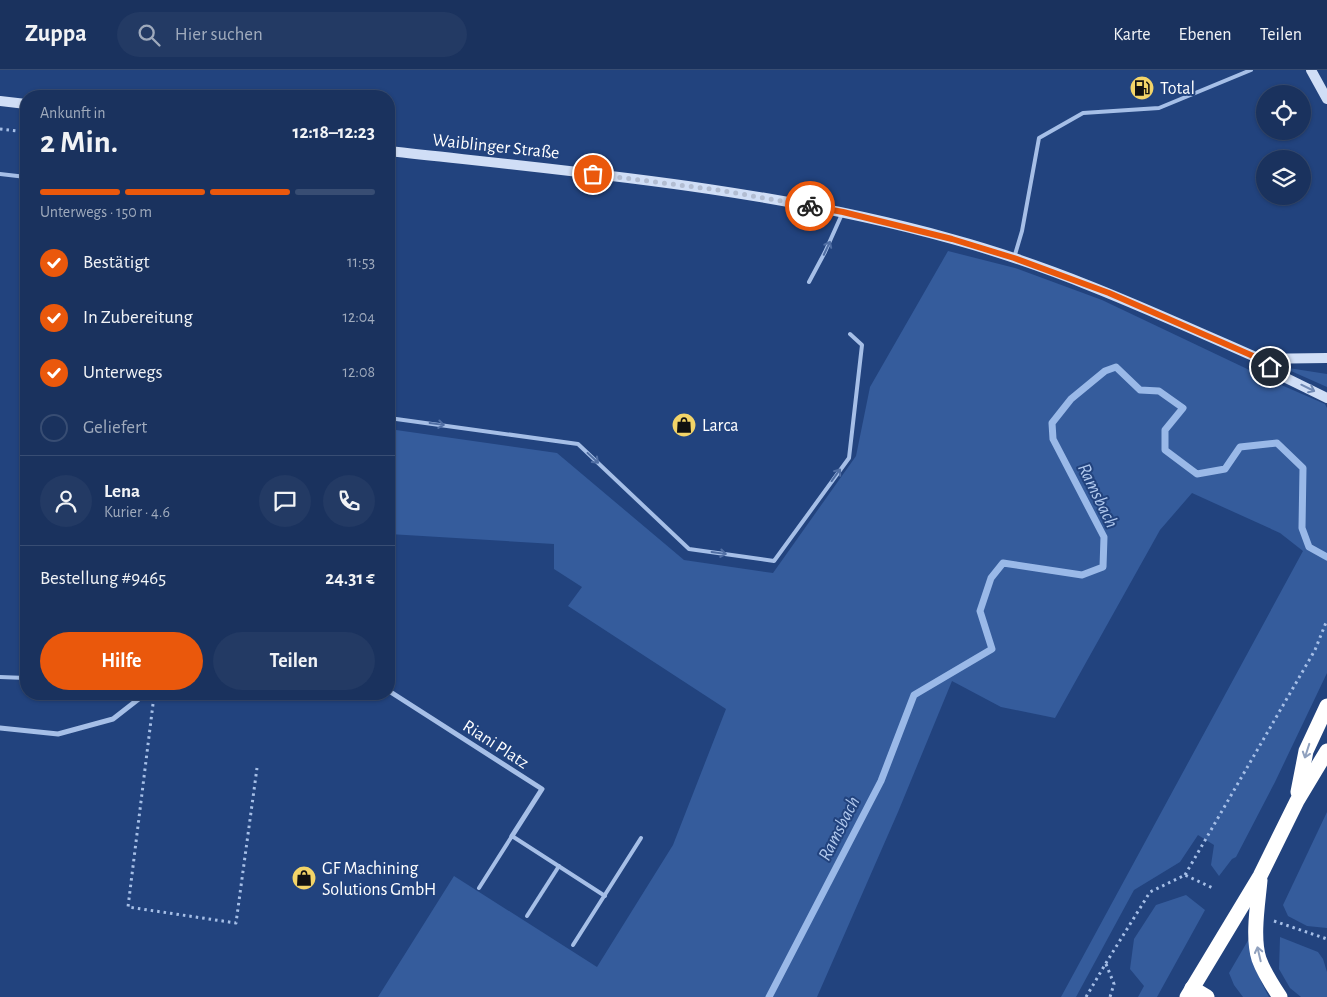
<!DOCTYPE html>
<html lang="de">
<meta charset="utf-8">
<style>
:root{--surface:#1a325e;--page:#233a64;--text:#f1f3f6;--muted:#9faabc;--line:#384d73;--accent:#ea580c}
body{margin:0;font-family:"Alegreya Sans",sans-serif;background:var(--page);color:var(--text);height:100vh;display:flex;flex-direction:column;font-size:19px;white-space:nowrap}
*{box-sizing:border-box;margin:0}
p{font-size:16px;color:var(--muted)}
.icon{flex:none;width:28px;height:28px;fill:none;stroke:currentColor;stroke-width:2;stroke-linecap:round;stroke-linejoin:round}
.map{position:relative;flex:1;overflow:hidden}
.drawer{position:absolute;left:20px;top:20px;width:375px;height:610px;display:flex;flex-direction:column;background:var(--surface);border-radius:20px;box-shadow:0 1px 4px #0004,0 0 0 1px var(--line)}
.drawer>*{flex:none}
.controls{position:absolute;left:1256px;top:15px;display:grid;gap:10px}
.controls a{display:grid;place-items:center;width:55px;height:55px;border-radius:50%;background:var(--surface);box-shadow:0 1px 4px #0004,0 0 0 1px var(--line);font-size:25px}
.pin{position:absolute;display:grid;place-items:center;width:42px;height:42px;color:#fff;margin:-21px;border:2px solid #fff;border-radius:50%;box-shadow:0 1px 5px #0007}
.courier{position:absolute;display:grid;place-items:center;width:50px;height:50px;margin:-25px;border:4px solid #ea580c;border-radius:50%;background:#fff;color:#222;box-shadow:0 1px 6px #0007}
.head em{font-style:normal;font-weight:700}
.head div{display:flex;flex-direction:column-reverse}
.head{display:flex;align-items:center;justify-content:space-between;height:85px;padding:0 20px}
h1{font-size:32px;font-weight:700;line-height:38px}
.bar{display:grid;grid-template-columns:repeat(4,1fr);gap:8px 5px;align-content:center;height:60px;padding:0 20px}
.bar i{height:6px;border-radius:4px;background:var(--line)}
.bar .on{background:var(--accent)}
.bar p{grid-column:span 4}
.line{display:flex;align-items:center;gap:12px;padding:0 20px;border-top:1px solid var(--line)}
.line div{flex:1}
.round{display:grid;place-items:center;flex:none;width:52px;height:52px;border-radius:26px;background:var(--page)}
ol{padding:0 20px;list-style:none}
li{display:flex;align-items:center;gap:15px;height:55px}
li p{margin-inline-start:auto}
li .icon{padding:5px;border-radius:50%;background:var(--accent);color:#fff;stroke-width:4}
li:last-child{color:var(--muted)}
li i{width:28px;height:28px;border:2px solid var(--line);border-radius:50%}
.cta{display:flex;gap:10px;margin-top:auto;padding:10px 20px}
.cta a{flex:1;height:58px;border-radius:30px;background:var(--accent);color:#fff;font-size:20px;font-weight:700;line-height:58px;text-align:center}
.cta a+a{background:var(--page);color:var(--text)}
header{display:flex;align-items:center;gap:30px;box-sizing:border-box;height:70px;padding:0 25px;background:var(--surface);border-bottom:1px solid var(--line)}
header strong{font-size:24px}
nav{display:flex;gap:28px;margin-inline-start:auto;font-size:18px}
.search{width:350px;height:45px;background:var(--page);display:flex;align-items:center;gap:12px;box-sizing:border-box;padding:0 18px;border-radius:28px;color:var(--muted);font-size:19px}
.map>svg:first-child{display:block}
</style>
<header>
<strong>Zuppa</strong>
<div class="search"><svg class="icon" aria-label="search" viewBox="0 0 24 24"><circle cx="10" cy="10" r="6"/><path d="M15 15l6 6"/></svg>Hier suchen</div>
<nav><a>Karte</a><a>Ebenen</a><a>Teilen</a></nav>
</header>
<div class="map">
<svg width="1327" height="927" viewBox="0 0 1327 927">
<rect width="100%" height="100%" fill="#22437e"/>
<g fill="#355c9c">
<path d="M948,181L1015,198L1102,230L1279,314L1325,334L1327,338V603L1275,712L1236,787L1232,789L1219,806L1211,795L1214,775L1198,765L1180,792L1134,820L1076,927H1061L1303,481L1280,463L1192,423L1160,460L1055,648L1001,637L952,611L898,742L817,927H378L454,806L597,897L673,775L726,639L568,536L582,517L554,499V474L389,464V359L557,383L684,490L773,503L856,386L870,317Z"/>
<path d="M1282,297L1327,304V317Z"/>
<path d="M1327,742V858L1307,856L1288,846L1283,835Z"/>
<path d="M1186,825L1205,840L1157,927H1138L1144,916L1130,899L1134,869L1156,835Z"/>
<path d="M1250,867C1253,889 1258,908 1269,927H1243L1234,915L1229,903Z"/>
<path d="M1280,867L1318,882L1323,889L1327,902V927H1301L1290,918L1279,899Z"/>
</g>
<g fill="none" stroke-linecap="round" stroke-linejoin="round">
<path stroke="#9ab9e8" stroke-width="7" d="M769,927L881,711L914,625L992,579L980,541L991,508L1003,493L1082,505L1103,497L1104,467L1053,369L1052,353L1071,329L1105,301L1116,297L1140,320L1159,321L1183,338L1165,360V380L1197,404L1225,399L1240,377L1277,373L1303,398L1302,458L1309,477L1327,487"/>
<g stroke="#a6bfe7" stroke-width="3" stroke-dasharray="2.5 4" stroke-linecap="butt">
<path d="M0,59L26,62"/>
<path d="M153,634L128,837L236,853L257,698"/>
<path d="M1185,805L1315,580L1327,550"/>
<path d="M1274,851L1327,869"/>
<path d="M1106,894L1114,914L1110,927"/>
<path d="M1086,927L1106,893L1150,822L1185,805L1215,819"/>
</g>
<g stroke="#a6bfe7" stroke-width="4">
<path d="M0,104L26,107"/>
<path d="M1014,188L1022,161L1039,68L1083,43L1159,38L1251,0"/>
<path d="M809,212L825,182L842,144"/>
<path d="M389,348L578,374L689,479L774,491L849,388L862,275L850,264"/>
<path d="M0,607L26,608"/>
<path d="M479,818L512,766L605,826"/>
<path d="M527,846L559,796"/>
<path d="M573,875L641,768"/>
</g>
<g stroke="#a6bfe7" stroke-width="5">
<path d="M389,621L542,719L512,766"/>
<path d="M0,658L58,664L113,649L145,624"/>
</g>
<g stroke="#d0def6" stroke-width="10">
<path d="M1311,0L1327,29"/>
<path d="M0,31L26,34"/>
<path d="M389,81C577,102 769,118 952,169C1059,198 1160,245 1260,289L1280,305L1327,328"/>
<path d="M1260,289L1327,288"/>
</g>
<g stroke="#fff" stroke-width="15">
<path d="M1298,722L1306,681L1327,636"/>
<path d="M1260,810C1258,833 1252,867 1259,889C1264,903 1272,915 1280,927"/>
<path d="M1192,918L1207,927"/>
<path d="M1187,927L1260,806L1297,731L1327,681"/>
</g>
</g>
<defs><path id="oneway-shaft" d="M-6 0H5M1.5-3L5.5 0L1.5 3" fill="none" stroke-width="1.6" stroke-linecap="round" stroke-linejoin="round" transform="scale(1.25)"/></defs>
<g stroke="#506ea3">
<use href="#oneway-shaft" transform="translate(827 178) rotate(-65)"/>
<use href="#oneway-shaft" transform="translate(437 354) rotate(8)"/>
<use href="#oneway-shaft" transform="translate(593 388) rotate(43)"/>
<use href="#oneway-shaft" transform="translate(836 405) rotate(-54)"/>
<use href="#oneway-shaft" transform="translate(719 483) rotate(8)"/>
</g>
<use stroke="#7089b4" href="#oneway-shaft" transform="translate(1308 318) rotate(26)"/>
<g stroke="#90a1be">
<use href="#oneway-shaft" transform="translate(1307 681) rotate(108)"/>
<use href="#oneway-shaft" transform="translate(1259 884) rotate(-103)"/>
</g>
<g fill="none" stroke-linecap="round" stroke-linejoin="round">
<path stroke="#b2bdd2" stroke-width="5" stroke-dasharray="0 9" d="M593,104L718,120L810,136"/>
<path stroke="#ea580c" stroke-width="6" d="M810,136L843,142L952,169L1014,188L1109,223L1260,289L1270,297"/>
</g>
<defs>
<symbol id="fuel-disc" viewBox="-11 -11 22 22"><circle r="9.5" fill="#f3d468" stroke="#22437e"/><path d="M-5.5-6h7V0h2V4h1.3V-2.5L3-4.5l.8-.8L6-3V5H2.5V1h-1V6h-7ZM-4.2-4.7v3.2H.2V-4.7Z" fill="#111"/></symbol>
<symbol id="shop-disc" viewBox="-11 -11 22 22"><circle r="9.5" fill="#f3d468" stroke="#22437e"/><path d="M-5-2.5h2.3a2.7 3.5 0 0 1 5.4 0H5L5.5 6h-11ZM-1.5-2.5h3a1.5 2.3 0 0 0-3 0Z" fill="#111"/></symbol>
</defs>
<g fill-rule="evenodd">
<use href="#fuel-disc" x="1128" y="4" width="28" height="28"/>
<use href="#shop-disc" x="670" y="341" width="28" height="28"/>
<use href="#shop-disc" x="290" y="794" width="28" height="28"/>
</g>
<g text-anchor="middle" stroke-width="4" stroke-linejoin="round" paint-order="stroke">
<g font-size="18" fill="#fff" stroke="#22437e" text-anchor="start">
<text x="1160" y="24">Total</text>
<text x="702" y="361">Larca</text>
<text x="322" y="804">GF Machining<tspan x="322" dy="21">Solutions GmbH</tspan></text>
</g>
<g font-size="18" fill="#fff" stroke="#22437e">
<text transform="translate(496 76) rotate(6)" y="6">Waiblinger Straße</text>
<text transform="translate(496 674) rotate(33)" y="6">Riani Platz</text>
</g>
<g font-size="19" font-style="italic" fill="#b1c9ee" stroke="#22437e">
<text transform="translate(1099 425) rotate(64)" y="7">Ramsbach</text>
<text transform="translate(838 758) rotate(-63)" y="7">Ramsbach</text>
</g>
</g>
</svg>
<div class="controls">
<a><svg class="icon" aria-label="locate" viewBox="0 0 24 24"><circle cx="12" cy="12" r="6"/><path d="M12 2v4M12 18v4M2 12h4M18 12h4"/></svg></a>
<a><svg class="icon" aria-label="layers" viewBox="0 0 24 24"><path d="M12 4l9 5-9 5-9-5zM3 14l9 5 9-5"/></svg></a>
</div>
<div class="pin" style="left:593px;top:104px;background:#ea580c"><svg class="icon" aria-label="bag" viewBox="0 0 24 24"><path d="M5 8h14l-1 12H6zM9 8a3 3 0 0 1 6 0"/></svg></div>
<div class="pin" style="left:1270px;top:297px;background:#1f2937"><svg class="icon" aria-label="home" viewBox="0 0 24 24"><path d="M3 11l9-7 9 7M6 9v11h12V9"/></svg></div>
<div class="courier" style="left:810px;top:136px"><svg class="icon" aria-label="bike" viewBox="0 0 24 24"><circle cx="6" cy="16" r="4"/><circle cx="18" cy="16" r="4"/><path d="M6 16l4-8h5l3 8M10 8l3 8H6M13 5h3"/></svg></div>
<section class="drawer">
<div class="head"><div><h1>2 Min.</h1><p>Ankunft in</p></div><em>12:18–12:23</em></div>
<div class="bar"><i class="on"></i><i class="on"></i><i class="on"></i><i></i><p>Unterwegs · 150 m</p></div>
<ol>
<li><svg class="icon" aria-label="check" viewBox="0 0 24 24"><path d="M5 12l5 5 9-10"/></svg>Bestätigt<p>11:53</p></li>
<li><svg class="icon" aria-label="check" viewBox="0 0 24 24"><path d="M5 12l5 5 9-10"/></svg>In Zubereitung<p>12:04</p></li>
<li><svg class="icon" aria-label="check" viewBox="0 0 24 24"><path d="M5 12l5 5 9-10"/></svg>Unterwegs<p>12:08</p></li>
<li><i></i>Geliefert</li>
</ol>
<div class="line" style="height:90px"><a class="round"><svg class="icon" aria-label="person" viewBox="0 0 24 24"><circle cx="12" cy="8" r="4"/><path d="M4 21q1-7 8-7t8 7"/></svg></a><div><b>Lena</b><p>Kurier · 4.6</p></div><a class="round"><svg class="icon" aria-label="chat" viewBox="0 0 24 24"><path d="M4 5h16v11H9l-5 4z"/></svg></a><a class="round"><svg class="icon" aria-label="phone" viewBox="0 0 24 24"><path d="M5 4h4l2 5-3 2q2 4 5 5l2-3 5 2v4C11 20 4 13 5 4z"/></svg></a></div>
<div class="line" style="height:65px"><div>Bestellung #9465</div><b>24.31 €</b></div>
<div class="cta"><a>Hilfe</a><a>Teilen</a></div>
</section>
</div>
